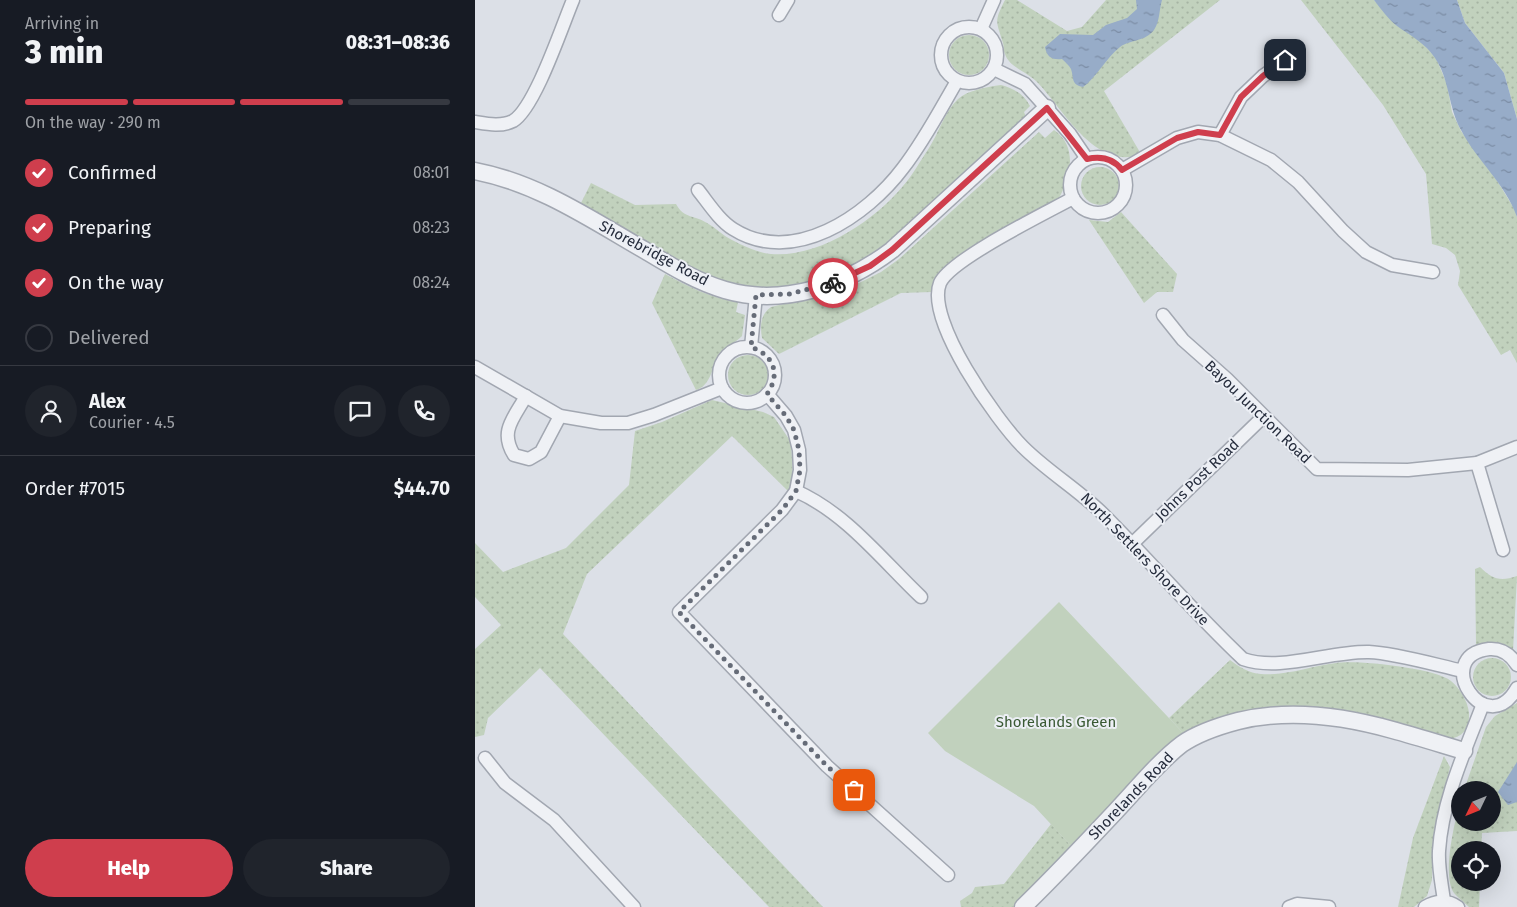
<!DOCTYPE html>
<meta charset="utf-8">
<style>
:root{--surface:#171b24;--page:#20242c;--text:#f1f3f6;--muted:#9ea1a6;--line:#363941;--accent:#cf3e4d}
body{margin:0;font-family:"Fira Sans",sans-serif;background:var(--page);color:var(--text);height:100vh;display:flex;flex-direction:column;font-size:19px;white-space:nowrap}
*{box-sizing:border-box;margin:0}
p{font-size:16px;color:var(--muted)}
.icon{flex:none;width:28px;height:28px;fill:none;stroke:currentColor;stroke-width:2;stroke-linecap:round;stroke-linejoin:round}
.map{position:relative;flex:1;overflow:hidden}
.side{display:flex;flex-direction:column;background:var(--surface);width:475px}
.side>*{flex:none}
.needle{width:32px;rotate:227deg}
.buttons{position:absolute;left:976px;top:781px;display:grid;gap:10px}
.buttons a{display:grid;place-items:center;width:50px;height:50px;border-radius:50%;background:var(--surface);box-shadow:0 5px 20px #0002;font-size:25px}
.pin{position:absolute;display:grid;place-items:center;width:42px;height:42px;color:#fff;margin:-21px;border-radius:10px;box-shadow:0 2px 8px #0006}
.courier{position:absolute;display:grid;place-items:center;width:50px;height:50px;margin:-25px;border:4px solid #cf3e4d;border-radius:50%;background:#fff;color:#222;box-shadow:0 1px 6px #0007}
.headline em{font-style:normal;font-weight:800}
.headline div{display:flex;flex-direction:column-reverse}
.headline{display:flex;align-items:center;justify-content:space-between;height:85px;padding:0 25px}
h1{font-size:32px;font-weight:800;line-height:38px}
.bar{display:grid;grid-template-columns:repeat(4,1fr);gap:8px 5px;align-content:center;height:60px;padding:0 25px}
.bar i{height:6px;border-radius:4px;background:var(--line)}
.bar .current{background:var(--accent)}
.bar p{grid-column:span 4}
.line{display:flex;align-items:center;gap:12px;padding:0 25px;border-top:1px solid var(--line)}
.line div{flex:1}
.round{display:grid;place-items:center;flex:none;width:52px;height:52px;border-radius:26px;background:var(--page)}
ol{padding:0 25px;list-style:none}
li{display:flex;align-items:center;gap:15px;height:55px}
li p{margin-inline-start:auto}
li .icon{padding:5px;border-radius:50%;background:var(--accent);color:#fff;stroke-width:4}
li:last-child{color:var(--muted)}
li i{width:28px;height:28px;border:2px solid var(--line);border-radius:50%}
.primary-button{display:flex;gap:10px;margin-top:auto;padding:10px 25px}
.primary-button a{flex:1;height:58px;border-radius:30px;background:var(--accent);color:#fff;font-size:20px;font-weight:800;line-height:58px;text-align:center}
.primary-button a+a{background:var(--page);color:var(--text)}
main{display:flex;flex:1;min-height:0}
.map>svg:first-child{display:block}
</style>
<main>
<section class="side">
<div class="headline"><div><h1>3 min</h1><p>Arriving in</p></div><em>08:31–08:36</em></div>
<div class="bar"><i class="current"></i><i class="current"></i><i class="current"></i><i></i><p>On the way · 290 m</p></div>
<ol>
<li><svg class="icon" aria-label="check" viewBox="0 0 24 24"><path d="M5 12l5 5 9-10"/></svg>Confirmed<p>08:01</p></li>
<li><svg class="icon" aria-label="check" viewBox="0 0 24 24"><path d="M5 12l5 5 9-10"/></svg>Preparing<p>08:23</p></li>
<li><svg class="icon" aria-label="check" viewBox="0 0 24 24"><path d="M5 12l5 5 9-10"/></svg>On the way<p>08:24</p></li>
<li><i></i>Delivered</li>
</ol>
<div class="line" style="height:90px"><a class="round"><svg class="icon" aria-label="person" viewBox="0 0 24 24"><circle cx="12" cy="8" r="4"/><path d="M4 21q1-7 8-7t8 7"/></svg></a><div><b>Alex</b><p>Courier · 4.5</p></div><a class="round"><svg class="icon" aria-label="chat" viewBox="0 0 24 24"><path d="M4 5h16v11H9l-5 4z"/></svg></a><a class="round"><svg class="icon" aria-label="phone" viewBox="0 0 24 24"><path d="M5 4h4l2 5-3 2q2 4 5 5l2-3 5 2v4C11 20 4 13 5 4z"/></svg></a></div>
<div class="line" style="height:65px"><div>Order #7015</div><b>$44.70</b></div>
<div class="primary-button"><a>Help</a><a>Share</a></div>
</section>
<div class="map">
<svg width="1042" height="907" viewBox="0 0 1042 907">
<defs>
<pattern id="grass-dots" width="8" height="8" patternUnits="userSpaceOnUse" patternTransform="scale(1.25)"><rect width="8" height="8" fill="#c1d1bd"/><path d="M2 2h.1M6 6h.1" fill="none" stroke="#a6b4a3" stroke-width="1.8" stroke-linecap="round"/></pattern>
<pattern id="water-ripples" width="26" height="14" patternUnits="userSpaceOnUse" patternTransform="scale(1.25)"><rect width="26" height="14" fill="#97acc8"/><path d="M2 4q2-2 4 0t4 0M15 11q2-2 4 0t4 0" fill="none" stroke="#7b8ca4"/></pattern>
</defs>
<rect width="100%" height="100%" fill="#dce0e7"/>
<g fill="url(#grass-dots)">
<path d="M530,0H542L592,31L607,27L631,0H745L629,91L666,154C620,172 588,108 561,81C552,72 534,67 530,54C528,50 529,46 528,43C521,20 519,22 530,0Z"/>
<path d="M826,0H899L921,25L944,39L961,58L972,84L977,112L986,131L1018,174L1040,210L1042,217V363L1035,350L1026,355L983,285L985,271L980,255L971,248L957,244L951,174L908,105Z"/>
<path d="M982,0H1042V119L1029,73L990,23Z"/>
<circle cx="494" cy="55" r="20"/>
<path d="M526,85C538,88 549,94 555,106L549,112L552,120L404,253L383,267L328,285L284,288L246,284L104,207L116,183L160,205L201,204C209,219 220,215 232,223C241,228 247,235 257,240C268,246 284,253 296,254C344,258 399,221 428,186C438,175 445,161 454,148C463,134 470,111 483,99C493,90 512,87 526,85Z"/>
<path d="M579,130C603,146 596,177 584,198L460,284L457,292L426,293L304,354L287,338C285,326 285,315 296,307L374,288L406,272L424,259L564,132L570,138Z"/>
<circle cx="625" cy="186" r="19"/>
<path d="M646,212L702,274L698,292H682L669,303L614,220L633,222Z"/>
<path d="M190,274C214,287 236,298 263,302L261,312L270,315L267,336C260,343 251,346 245,354C236,367 237,385 221,390L177,303Z"/>
<circle cx="273" cy="375" r="20"/>
<path d="M237,400L288,412L299,417L316,442L318,477L313,491L257,436L112,574L88,634L348,907H294L65,668L13,718L9,735L0,737V649L26,625L0,597V543L28,572L91,548L154,485L160,431L187,422Z"/>
<path d="M1005,567C1017,579 1025,582 1042,576L1038,651L1021,643L1001,645L1000,569Z"/>
<circle cx="1017" cy="677" r="19"/>
<path d="M755,660C764,667 774,673 786,674C811,676 836,666 861,663C882,660 960,668 976,681C985,688 993,702 994,713C995,729 988,737 973,739L889,714L829,709L711,736L694,718Z"/>
<path d="M1042,703V831L1007,833L1006,850H985V882L1005,883L1004,907H994C989,902 983,898 979,893C967,876 979,823 985,804V822H1018V790H989L1011,727L1020,716Z"/>
<path d="M969,756L975,767L958,840L957,880L952,896L939,907H923L938,838Z"/>
<path d="M576,824L598,848L540,907H486L485,901L497,893L500,887L529,884Z"/>
</g>
<path fill="#c1d1bd" d="M584,602L711,736L598,848L559,806L470,751L453,733Z"/>
<g fill="url(#water-ripples)">
<path d="M661,0H687C684,10 685,21 679,30C670,42 656,39 645,47C632,57 620,79 608,87C596,85 599,78 596,69C594,65 590,62 587,59C578,60 572,58 570,47L585,34L618,35L631,25L652,18L662,9Z"/>
<path d="M899,0H982L990,23L1029,73L1042,119V217C1030,183 1002,161 986,130C973,107 975,80 960,58C950,43 936,36 922,26C913,19 906,9 899,0Z"/>
<path d="M1042,762V802L1033,805L1023,792Z"/>
</g>
<g fill="none" stroke-linecap="round" stroke-linejoin="round">
<defs>
<g id="minor">
<path d="M304,15L313,0"/>
<circle cx="494" cy="55" r="28"/>
<path d="M506,29L519,0"/>
<path d="M519,69L550,84L595,134L612,159"/>
<path d="M0,122C12,124 26,127 38,121C60,108 87,26 98,0"/>
<path d="M745,135L766,97L788,76L822,52"/>
<circle cx="623" cy="185" r="28"/>
<path d="M647,170L702,138L723,132L745,135L796,160L823,182L868,231L891,252L917,265L958,272"/>
<path d="M223,190C234,204 244,220 258,229C318,267 392,216 428,168C449,141 465,110 482,81"/>
<path d="M598,198C571,213 476,259 465,283C450,320 522,421 548,447C573,472 604,490 629,515C676,562 719,613 768,659C806,672 853,651 894,652C920,653 961,665 988,671"/>
<path d="M688,315L708,340L752,379L842,469L933,470L1002,463L1042,447"/>
<path d="M276,347L281,295"/>
<circle cx="272" cy="375" r="28"/>
<path d="M0,367L85,416L126,423H153L179,415L247,388"/>
<path d="M292,394L311,416L319,430L324,450L325,470L321,491L307,510L204,612L352,766L473,875"/>
<path d="M51,396C39,418 24,431 39,455L54,459L66,452L85,416"/>
<path d="M1002,463L1028,550"/>
<path d="M321,491C371,513 407,560 446,597"/>
<path d="M657,544L788,417"/>
<path d="M1042,665C1036,655 1027,648 1014,649C955,656 1011,743 1042,688"/>
<path d="M10,758L30,783L79,820L159,907"/>
<path d="M969,901C967,885 963,868 964,851C967,801 990,751 1008,704"/>
<path d="M814,907L822,904L854,907"/>
<path d="M950,907C960,901 972,899 983,907"/>
</g>
<g id="tertiary">
<path d="M0,171C63,183 117,220 171,251C196,266 222,282 250,290C308,307 371,285 417,250L572,108"/>
<path d="M548,907C580,876 610,844 640,812C662,789 682,763 707,744C723,733 744,726 763,721C841,702 915,729 989,751"/>
</g>
</defs>
<use href="#minor" stroke="#a2a7b1" stroke-width="15"/>
<use href="#tertiary" stroke="#a2a7b1" stroke-width="19"/>
<use href="#minor" stroke="#eff1f5" stroke-width="12"/>
<use href="#tertiary" stroke="#eff1f5" stroke-width="16"/>
</g>
<g fill="none" stroke-linecap="round" stroke-linejoin="round">
<path stroke="#666c78" stroke-width="5" stroke-dasharray="0 9" d="M358,283L314,294L281,295L276,347C299,355 306,374 292,394L311,416L319,430L324,450L325,470L321,491L307,510L204,612L352,766L379,790"/>
<path stroke="#cf3e4d" stroke-width="6" d="M358,283L395,266L417,250L572,108L612,159C626,156 638,158 647,170L702,138L723,132L745,135L766,97L788,76L810,60"/>
</g>
<g text-anchor="middle" stroke-width="4" stroke-linejoin="round" paint-order="stroke">
<g font-size="15" fill="#262d3d" stroke="#eceff5">
<text transform="translate(179 253) rotate(28)" y="5">Shorebridge Road</text>
<text transform="translate(783 412) rotate(44)" y="5">Bayou Junction Road</text>
<text transform="translate(722 480) rotate(-44)" y="5">Johns Post Road</text>
<text transform="translate(670 559) rotate(46)" y="5">North Settlers Shore Drive</text>
<text transform="translate(656 796) rotate(-46)" y="5">Shorelands Road</text>
</g>
<g font-size="15" fill="#395933" stroke="#eceff5">
<text x="581" y="727">Shorelands Green</text>
</g>
</g>
</svg>
<div class="buttons">
<a><svg class="needle" viewBox="-14 -14 28 28"><path d="M0-13l5 13h-10z" fill="#e53935"/><path d="M0 13l5-13h-10z" fill="#9ea1a6"/></svg></a>
<a><svg class="icon" aria-label="locate" viewBox="0 0 24 24"><circle cx="12" cy="12" r="6"/><path d="M12 2v4M12 18v4M2 12h4M18 12h4"/></svg></a>
</div>
<div class="pin" style="left:379px;top:790px;background:#ea580c"><svg class="icon" aria-label="bag" viewBox="0 0 24 24"><path d="M5 8h14l-1 12H6zM9 8a3 3 0 0 1 6 0"/></svg></div>
<div class="pin" style="left:810px;top:60px;background:#1f2937"><svg class="icon" aria-label="home" viewBox="0 0 24 24"><path d="M3 11l9-7 9 7M6 9v11h12V9"/></svg></div>
<div class="courier" style="left:358px;top:283px"><svg class="icon" aria-label="bike" viewBox="0 0 24 24"><circle cx="6" cy="16" r="4"/><circle cx="18" cy="16" r="4"/><path d="M6 16l4-8h5l3 8M10 8l3 8H6M13 5h3"/></svg></div>
</div>
</main>
